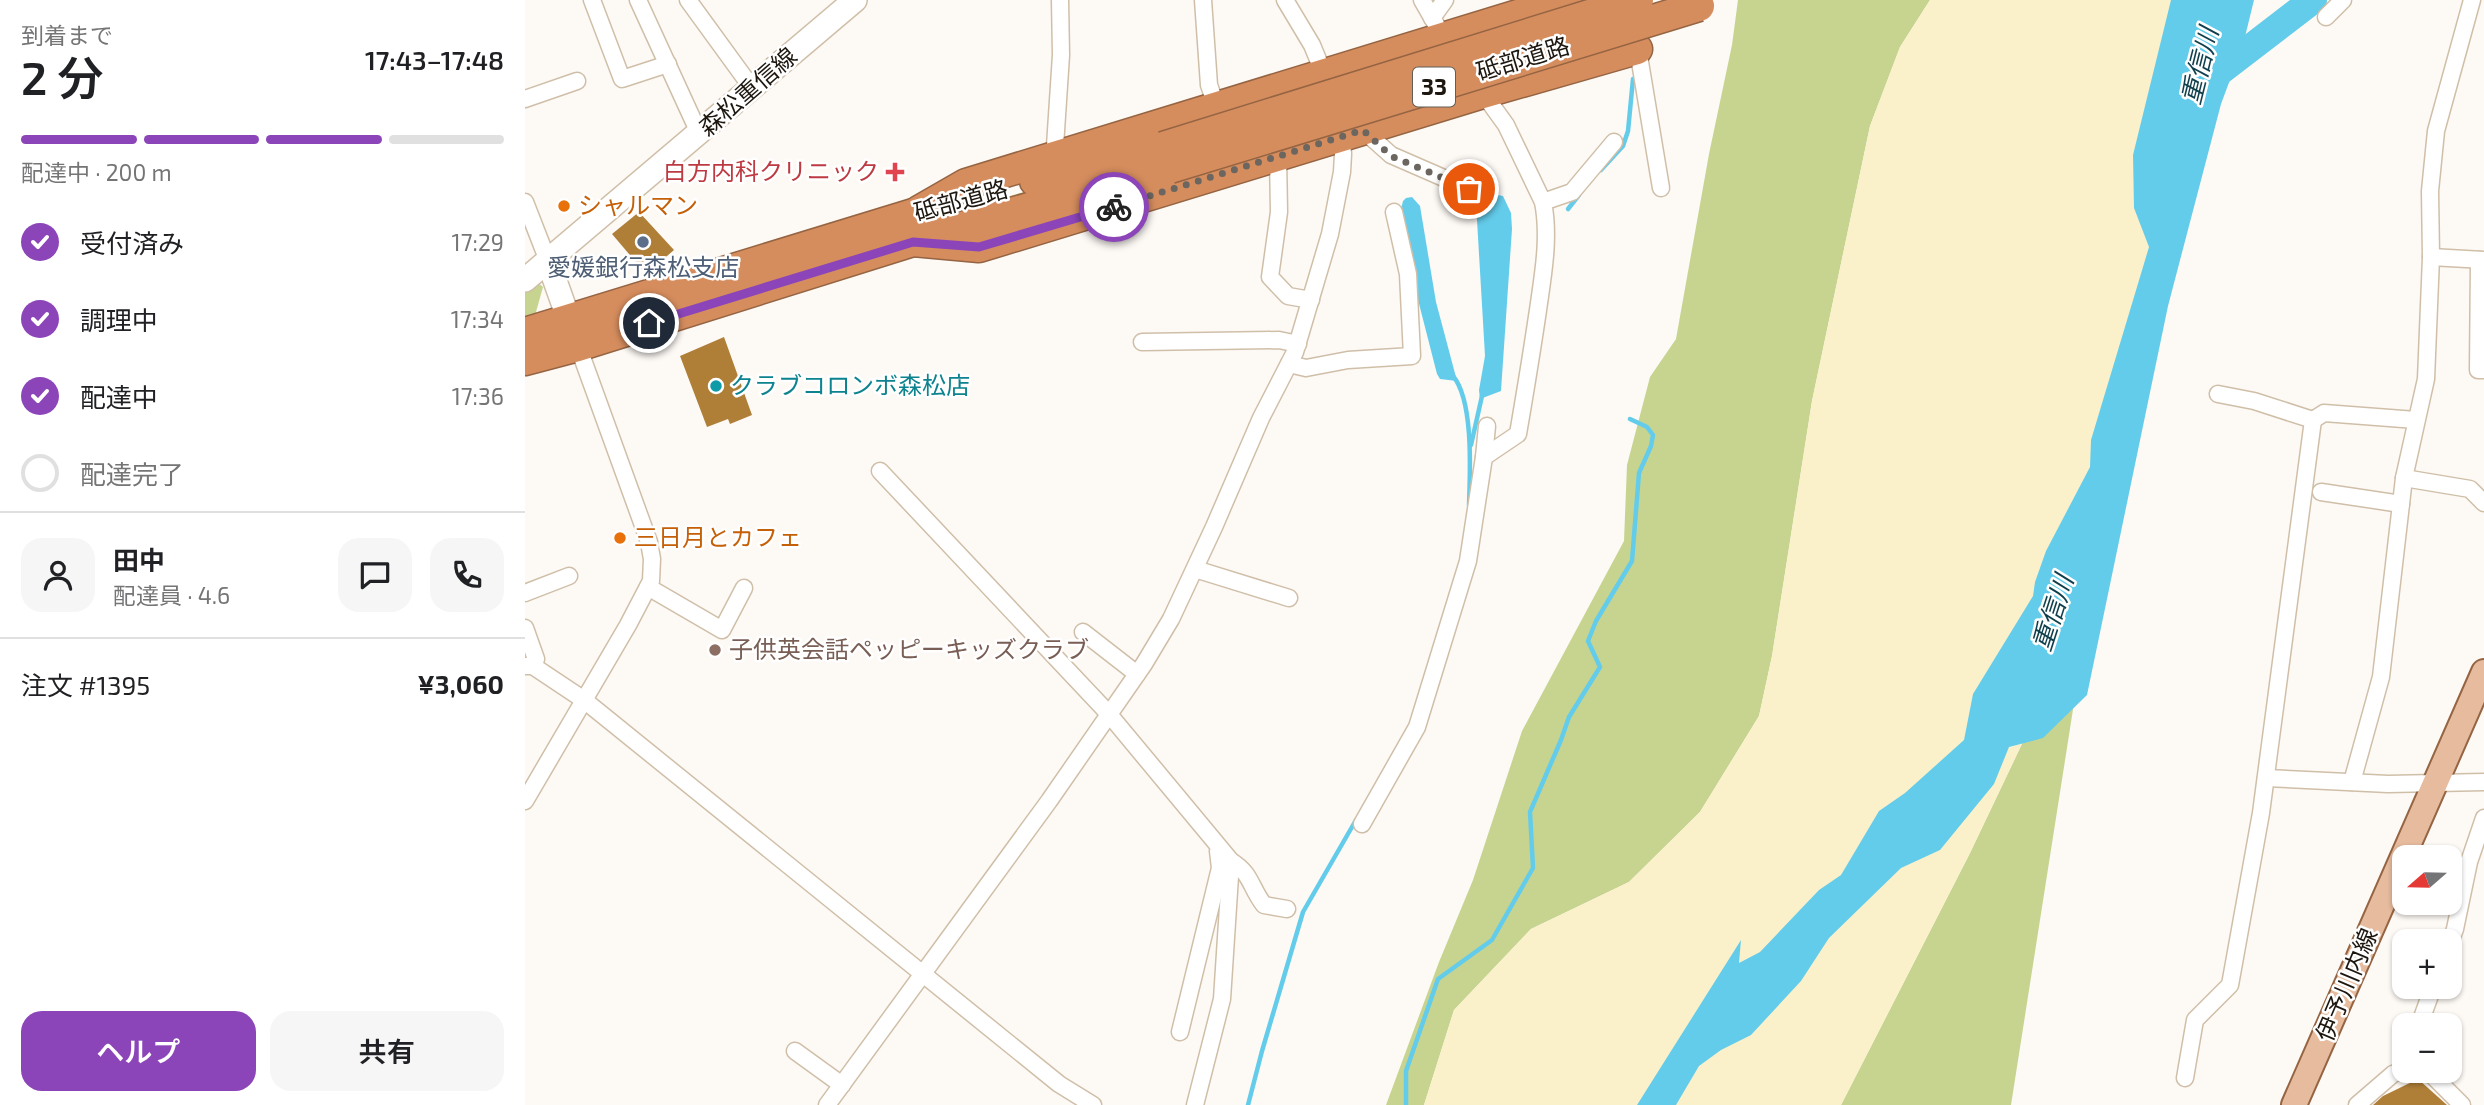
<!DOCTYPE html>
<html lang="ja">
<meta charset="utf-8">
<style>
:root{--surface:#fff;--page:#f6f6f6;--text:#202124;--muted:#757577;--line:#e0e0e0;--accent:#8c45b9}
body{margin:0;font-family:"Exo 2","Noto Sans JP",sans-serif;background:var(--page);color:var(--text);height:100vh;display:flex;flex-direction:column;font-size:26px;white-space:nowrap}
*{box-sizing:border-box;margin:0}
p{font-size:23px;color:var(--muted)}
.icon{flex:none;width:38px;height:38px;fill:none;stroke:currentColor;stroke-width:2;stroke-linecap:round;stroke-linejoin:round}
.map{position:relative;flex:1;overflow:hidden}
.side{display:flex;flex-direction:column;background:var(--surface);width:525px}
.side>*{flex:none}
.needle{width:46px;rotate:250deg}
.tools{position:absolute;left:1867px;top:845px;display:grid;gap:14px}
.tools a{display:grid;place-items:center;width:70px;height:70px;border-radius:14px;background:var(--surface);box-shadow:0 2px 5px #0004;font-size:35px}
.pin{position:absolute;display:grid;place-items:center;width:60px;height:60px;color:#fff;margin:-30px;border:4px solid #fff;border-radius:50%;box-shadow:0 2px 7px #0007}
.courier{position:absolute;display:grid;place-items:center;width:70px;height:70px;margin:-35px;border:5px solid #8c45b9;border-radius:50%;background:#fff;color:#222;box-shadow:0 2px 9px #0007}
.head em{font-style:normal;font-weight:600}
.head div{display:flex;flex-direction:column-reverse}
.head{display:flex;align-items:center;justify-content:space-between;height:119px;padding:0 21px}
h1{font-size:46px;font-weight:600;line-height:52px}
.bar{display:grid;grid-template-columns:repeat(4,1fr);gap:10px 7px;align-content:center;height:84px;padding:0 21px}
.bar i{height:9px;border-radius:5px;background:var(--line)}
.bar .selected{background:var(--accent)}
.bar p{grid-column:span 4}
.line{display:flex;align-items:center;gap:18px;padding:0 21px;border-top:2px solid var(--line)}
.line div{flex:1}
.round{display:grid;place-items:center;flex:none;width:74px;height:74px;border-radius:21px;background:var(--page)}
ol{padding:0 21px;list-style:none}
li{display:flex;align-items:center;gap:21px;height:77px}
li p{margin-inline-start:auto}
li .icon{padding:7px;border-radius:50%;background:var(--accent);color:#fff;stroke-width:4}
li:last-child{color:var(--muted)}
li i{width:38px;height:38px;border:4px solid var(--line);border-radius:50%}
.action{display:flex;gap:14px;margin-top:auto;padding:14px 21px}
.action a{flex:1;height:80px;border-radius:21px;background:var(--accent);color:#fff;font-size:28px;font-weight:600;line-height:80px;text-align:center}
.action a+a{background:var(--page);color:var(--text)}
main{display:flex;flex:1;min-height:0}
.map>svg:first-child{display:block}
</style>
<main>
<section class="side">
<div class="head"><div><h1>2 分</h1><p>到着まで</p></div><em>17:43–17:48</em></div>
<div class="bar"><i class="selected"></i><i class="selected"></i><i class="selected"></i><i></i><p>配達中 · 200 m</p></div>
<ol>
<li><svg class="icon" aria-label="check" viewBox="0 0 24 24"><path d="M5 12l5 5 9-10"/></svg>受付済み<p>17:29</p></li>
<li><svg class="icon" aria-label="check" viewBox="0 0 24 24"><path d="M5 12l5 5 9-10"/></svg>調理中<p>17:34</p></li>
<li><svg class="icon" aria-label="check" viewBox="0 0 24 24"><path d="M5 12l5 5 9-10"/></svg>配達中<p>17:36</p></li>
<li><i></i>配達完了</li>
</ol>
<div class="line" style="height:126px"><a class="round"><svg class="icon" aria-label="person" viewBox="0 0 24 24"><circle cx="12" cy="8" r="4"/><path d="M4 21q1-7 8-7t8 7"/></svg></a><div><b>田中</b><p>配達員 · 4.6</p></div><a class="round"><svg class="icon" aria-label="chat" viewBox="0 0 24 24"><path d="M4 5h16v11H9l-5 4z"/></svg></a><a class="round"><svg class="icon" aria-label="phone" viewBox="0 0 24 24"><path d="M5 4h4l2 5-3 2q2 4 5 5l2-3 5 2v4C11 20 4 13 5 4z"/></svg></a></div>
<div class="line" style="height:91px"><div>注文 #1395</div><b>¥3,060</b></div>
<div class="action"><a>ヘルプ</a><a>共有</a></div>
</section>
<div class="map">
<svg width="1959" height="1105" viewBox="0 0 1959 1105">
<rect width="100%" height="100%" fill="#fdf9f5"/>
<g fill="#c7d490">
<path d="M1213,0H1405L1375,47L1345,126L1287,401L1247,656L1234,716L1175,812L1104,882L1006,929L929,1010L899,1105H861L914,962L948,880L997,731L1099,541L1102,465L1125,377L1151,339L1184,154L1207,45Z"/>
<path d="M513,188L516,190L428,217L433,211Z"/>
<path d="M12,282L18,287L9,319L0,322V289Z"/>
<path d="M1565,601L1486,1105H1316L1445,853Z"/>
</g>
<path fill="#faf1cb" d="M1405,0H1722L1565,601L1445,853L1316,1105H899L929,1010L1006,929L1104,882L1175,812L1234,716L1247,656L1287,401L1345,126L1375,47Z"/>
<g fill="#64cceb">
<path d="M1646,0H1729L1718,45L1696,104L1643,306L1562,695L1518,738L1484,747L1469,784L1415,850L1376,868L1304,938L1276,981L1226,1035L1196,1050L1174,1066L1151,1105H1112L1216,940L1214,963L1235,952L1294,890L1316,875L1354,811L1380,793L1439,740L1448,694L1508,596L1510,582L1521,551L1565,467L1566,440L1624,247L1609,208L1608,155Z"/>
<path d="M962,193L978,196L986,213L987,229L976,391L955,399L954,390L960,356L951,203L953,197Z"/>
<path d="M887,197L895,206L911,302L932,381L915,379L912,374L891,292L876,209L878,201L881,198Z"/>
</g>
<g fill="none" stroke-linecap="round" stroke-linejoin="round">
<g stroke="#64cceb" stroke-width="4.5">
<path d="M1076,170L1098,146L1103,131L1108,79"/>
<path d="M1043,209L1054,195"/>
<path d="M928,376C949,401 945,473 944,505"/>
<path d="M946,445L957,396"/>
<path d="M723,1105L737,1051L778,912L831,820"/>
<path d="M881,1105V1071L913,979L967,940L1008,868L1005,812L1036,740L1044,717L1075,667L1063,641L1071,621L1107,561L1114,473L1126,446L1128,435L1122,427L1105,419"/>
</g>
<path stroke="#64cceb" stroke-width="28" d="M1685,79L1788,0"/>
</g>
<g fill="#af7f38">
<path d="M114,212L149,250L121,274L87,234Z"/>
<path d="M199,337L227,415L205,424L203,419L182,427L155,356Z"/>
<path d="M1893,1079L1922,1105H1848L1858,1096Z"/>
</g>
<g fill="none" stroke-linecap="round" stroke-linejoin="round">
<defs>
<g id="street">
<path d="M67,0L97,79L143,64"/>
<path d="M113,0L174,133"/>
<path d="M163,0L227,88"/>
<path d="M678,0L684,85L692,108"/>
<path d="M760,0L787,45L801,79"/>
<path d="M897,0L921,42"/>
<path d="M1801,17L1818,0"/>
<path d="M907,18L920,0"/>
<path d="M1112,44L1136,188"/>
<path d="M0,99L52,81"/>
<path d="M838,130L866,155L944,189"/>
<path d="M533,155L530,146L536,55L535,0"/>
<path d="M753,157L754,212L745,277L763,296L786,300"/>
<path d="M0,202L23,261"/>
<path d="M1018,202L1047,192L1089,142"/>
<path d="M1906,257L1959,260"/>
<path d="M1954,260L1953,370H1959"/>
<path d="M617,342L754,340L773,344"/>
<path d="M764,364L781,368L823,360L887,356L883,274L869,212"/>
<path d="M1788,420L1799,413L1891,420"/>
<path d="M959,457L962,426"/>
<path d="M355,471L583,713L706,861C727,874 725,887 739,905L762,909"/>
<path d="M1879,478L1945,489L1959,503"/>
<path d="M1796,492L1876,504"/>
<path d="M670,569L764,598"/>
<path d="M123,587L197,630L219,588"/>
<path d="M0,593L44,576"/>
<path d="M0,628L11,659L8,666"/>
<path d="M558,632L612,674"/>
<path d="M0,666H8L59,700L534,1084L568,1105"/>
<path d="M1741,778L1863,784L1959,782"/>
<path d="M1827,782L1856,677L1879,478L1901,379L1906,257L1905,191L1911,131L1947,0"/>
<path d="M0,801L103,625L126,581L127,559L124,542L53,346"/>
<path d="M837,824L892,727L943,561L959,457L993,434C1000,393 1007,351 1013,310C1018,275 1025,237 1018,202L981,125L955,89"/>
<path d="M1925,943L1930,929L1944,862L1959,818"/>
<path d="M1894,1026L1908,987"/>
<path d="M655,1032L695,868L693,851"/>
<path d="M270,1051L317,1085"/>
<path d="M1899,1071L1908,1076L1937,1105"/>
<path d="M1660,1078L1670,1020L1705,985L1736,813L1788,420L1729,401L1693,394"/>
<path d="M302,1105L524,801L619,664L646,619L689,527L736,418L770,352L805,234L817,172L818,154L816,131"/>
<path d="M670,1105L697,999L706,861"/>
<path d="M1832,1105L1868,1074L1880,1069"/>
</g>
<g id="secondary">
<path d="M23,261L49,334"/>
<path d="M0,280L330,0"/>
</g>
<path id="primary" d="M1769,1105L1959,672"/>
<g id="highway">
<path d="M510,181L562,170L638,147"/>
<path d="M394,211L441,184L1042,0"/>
<path d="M388,241L454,247L958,93L1112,49"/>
<path d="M0,333L411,207"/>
<path d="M0,360L53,346L388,241L645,168"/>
</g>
</defs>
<use href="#street" stroke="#d0bfa8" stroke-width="19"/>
<use href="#secondary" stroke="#d0bfa8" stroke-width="26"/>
<use href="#primary" stroke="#956442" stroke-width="28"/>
<use href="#highway" stroke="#956442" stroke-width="33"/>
<use href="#street" stroke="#fff" stroke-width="16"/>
<use href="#secondary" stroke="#fff" stroke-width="23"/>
<use href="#primary" stroke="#e6bb9e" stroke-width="24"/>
<use href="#highway" stroke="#d68d5e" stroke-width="30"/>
<defs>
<g id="highway-bridge">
<path d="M638,147L1113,0"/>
<path d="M645,168L1174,6"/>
</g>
</defs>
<use href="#highway-bridge" stroke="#956442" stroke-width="33" stroke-linecap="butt"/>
<use href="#highway-bridge" stroke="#d68d5e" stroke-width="30"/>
</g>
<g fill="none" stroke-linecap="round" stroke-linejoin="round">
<path stroke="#6b6660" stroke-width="7" stroke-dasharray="0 12.6" d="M589,207L838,130L866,156L944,189"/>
<path stroke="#8c45b9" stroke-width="9" d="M124,323L388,242L454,247L589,207"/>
</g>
<path fill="#e0444e" stroke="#fff" stroke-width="2.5" d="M366.5 161.5h7v7h7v7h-7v7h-7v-7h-7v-7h7z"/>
<g fill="#e8710a" stroke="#fff" stroke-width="2.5">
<circle cx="39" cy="206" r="7"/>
<circle cx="95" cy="538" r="7"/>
</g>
<circle fill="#5c6f8a" stroke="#fff" stroke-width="2.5" cx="118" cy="242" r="7"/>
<circle fill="#0f9aa8" stroke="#fff" stroke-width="2.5" cx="191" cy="386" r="7"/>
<circle fill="#8d6e63" stroke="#fff" stroke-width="2.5" cx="190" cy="650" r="7"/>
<g text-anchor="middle" stroke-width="5" stroke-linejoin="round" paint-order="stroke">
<rect fill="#fff" stroke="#615d57" stroke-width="2" x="888" y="67.5" width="42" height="39" rx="5"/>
<g font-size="23" font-weight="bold" fill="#1d170f">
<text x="909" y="95">33</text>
</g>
<g font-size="24" fill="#1d170f" stroke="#fff">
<text transform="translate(998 59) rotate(-17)" y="8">砥部道路</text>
<text transform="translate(223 92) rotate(-41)" y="8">森松重信線</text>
<text transform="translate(436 201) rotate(-15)" y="8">砥部道路</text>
<text transform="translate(1822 985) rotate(-67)" y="8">伊予川内線</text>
</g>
<g font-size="24" fill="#be3a42" stroke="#fff" text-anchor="end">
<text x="354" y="180">白方内科クリニック</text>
</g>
<g font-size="24" fill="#c56008" stroke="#fff" text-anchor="start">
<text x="53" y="214">シャルマン</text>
<text x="109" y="546">三日月とカフェ</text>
</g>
<g font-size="24" fill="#4e5e75" stroke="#fff">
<text x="118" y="276">愛媛銀行森松支店</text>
</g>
<g font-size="24" fill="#0d838f" stroke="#fff" text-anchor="start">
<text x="205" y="394">クラブコロンボ森松店</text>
</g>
<g font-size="24" fill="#785e54" stroke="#fff" text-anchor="start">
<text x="204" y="658">子供英会話ペッピーキッズクラブ</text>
</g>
<g font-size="26" font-style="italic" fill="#0f3f4c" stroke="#fff">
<text transform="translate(1675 66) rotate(-76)" y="9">重信川</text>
<text transform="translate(1528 613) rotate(-72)" y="9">重信川</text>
</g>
</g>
</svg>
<div class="tools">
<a><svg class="needle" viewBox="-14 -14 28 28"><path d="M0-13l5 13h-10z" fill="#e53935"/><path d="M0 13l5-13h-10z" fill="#757577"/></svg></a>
<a>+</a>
<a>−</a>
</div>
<div class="pin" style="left:944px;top:189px;background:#ea580c"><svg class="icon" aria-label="bag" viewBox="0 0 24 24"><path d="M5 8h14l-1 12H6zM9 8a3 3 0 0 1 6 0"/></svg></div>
<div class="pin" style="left:124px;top:323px;background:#1f2937"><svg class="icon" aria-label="home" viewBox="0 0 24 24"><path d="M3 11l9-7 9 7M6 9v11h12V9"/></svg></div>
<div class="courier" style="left:589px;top:207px"><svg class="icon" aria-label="bike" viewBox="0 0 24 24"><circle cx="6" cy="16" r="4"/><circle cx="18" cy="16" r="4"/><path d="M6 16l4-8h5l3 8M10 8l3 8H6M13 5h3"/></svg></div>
</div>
</main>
